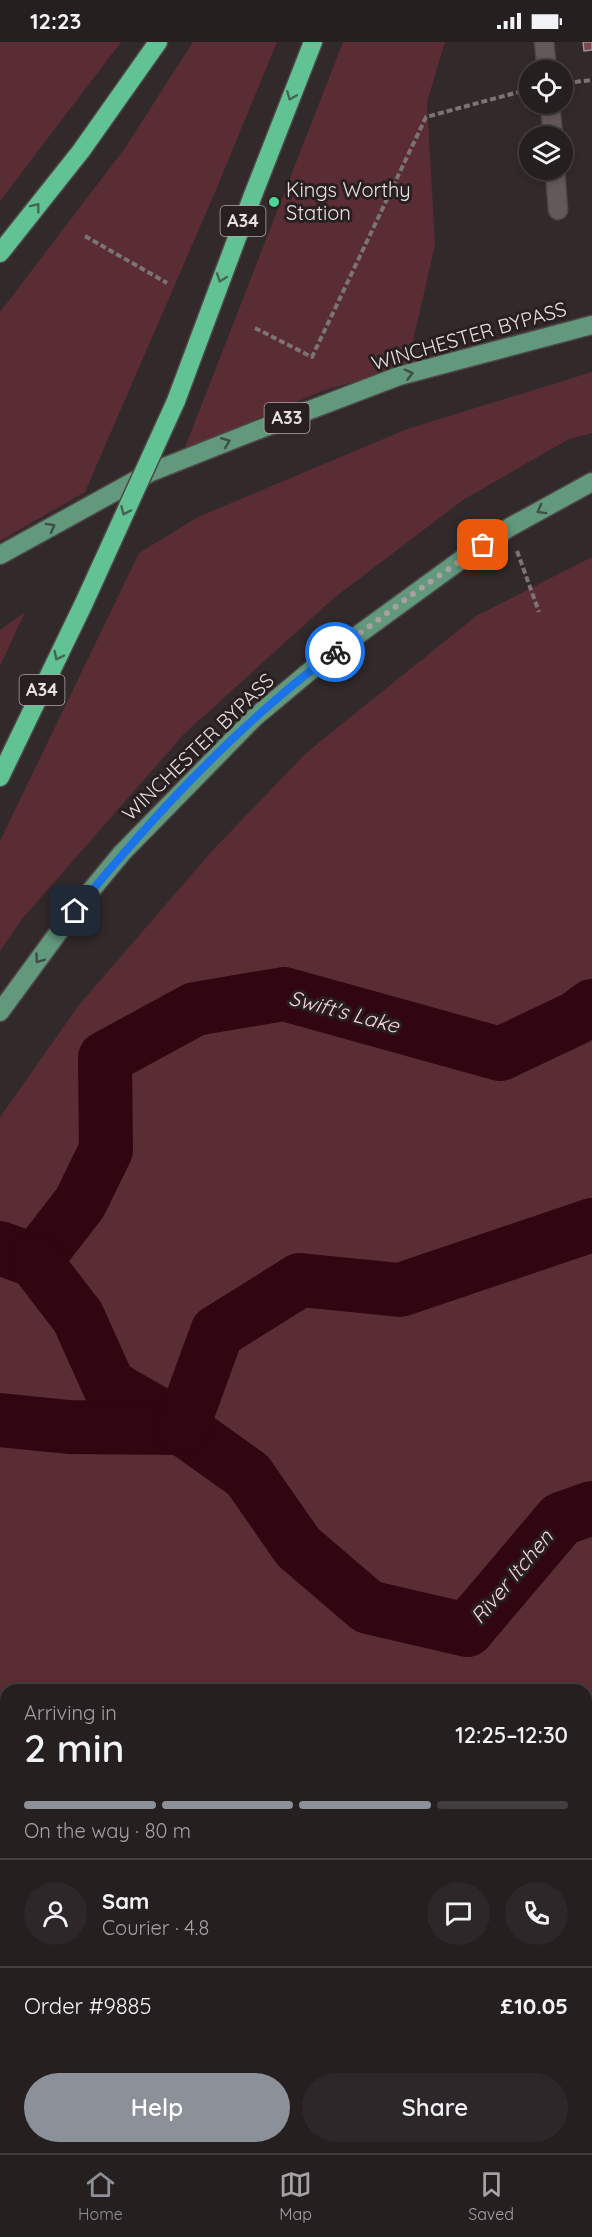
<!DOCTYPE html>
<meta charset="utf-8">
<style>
:root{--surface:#261f20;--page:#2e2729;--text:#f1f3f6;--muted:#a4a2a5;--line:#423d3e;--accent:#8c9099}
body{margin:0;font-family:Quicksand,sans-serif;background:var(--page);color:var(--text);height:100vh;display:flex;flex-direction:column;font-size:22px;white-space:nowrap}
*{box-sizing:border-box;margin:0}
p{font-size:20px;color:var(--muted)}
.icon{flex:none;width:33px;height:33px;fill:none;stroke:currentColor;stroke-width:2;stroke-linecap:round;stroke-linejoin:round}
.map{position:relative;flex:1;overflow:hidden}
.sheet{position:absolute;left:0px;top:1642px;width:592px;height:470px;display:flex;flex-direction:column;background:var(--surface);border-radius:18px 18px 0 0;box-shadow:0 3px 9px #0003,0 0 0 2px var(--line)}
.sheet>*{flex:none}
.controls{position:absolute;left:519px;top:18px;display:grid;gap:12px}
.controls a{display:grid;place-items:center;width:54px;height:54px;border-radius:50%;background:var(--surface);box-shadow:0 3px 9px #0003,0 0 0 2px var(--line);font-size:30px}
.pin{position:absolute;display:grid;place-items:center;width:51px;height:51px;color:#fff;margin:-26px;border-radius:12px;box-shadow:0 3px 9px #0006}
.courier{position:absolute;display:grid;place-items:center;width:60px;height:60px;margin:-30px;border:4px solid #1a73e8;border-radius:50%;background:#fff;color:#222;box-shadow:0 2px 8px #0007}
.overview em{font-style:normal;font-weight:600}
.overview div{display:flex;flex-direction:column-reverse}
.overview{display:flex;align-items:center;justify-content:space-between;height:102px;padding:0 24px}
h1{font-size:39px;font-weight:600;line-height:45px}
.bar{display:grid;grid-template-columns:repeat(4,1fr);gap:9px 6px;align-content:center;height:72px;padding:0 24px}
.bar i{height:8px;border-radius:4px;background:var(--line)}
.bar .selected{background:var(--accent)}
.bar p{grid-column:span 4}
.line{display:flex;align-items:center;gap:15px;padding:0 24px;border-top:2px solid var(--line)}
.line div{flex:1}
.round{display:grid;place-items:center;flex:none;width:63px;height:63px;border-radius:32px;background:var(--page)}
.action{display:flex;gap:12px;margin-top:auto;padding:12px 24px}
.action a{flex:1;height:69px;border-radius:36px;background:var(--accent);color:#fff;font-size:24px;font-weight:600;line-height:69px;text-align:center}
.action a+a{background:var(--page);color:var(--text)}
.status{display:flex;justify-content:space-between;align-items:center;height:42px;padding:0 30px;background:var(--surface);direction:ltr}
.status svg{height:16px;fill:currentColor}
.dock{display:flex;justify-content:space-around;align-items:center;height:84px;border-top:2px solid var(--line);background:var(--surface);font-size:16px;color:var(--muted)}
.dock a{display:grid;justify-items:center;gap:3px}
.dock .selected{color:var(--accent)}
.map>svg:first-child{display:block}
</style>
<div class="status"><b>12:23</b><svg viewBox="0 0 49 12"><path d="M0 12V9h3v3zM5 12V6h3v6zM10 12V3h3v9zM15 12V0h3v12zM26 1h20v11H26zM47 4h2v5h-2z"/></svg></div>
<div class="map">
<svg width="592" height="2111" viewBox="0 0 592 2111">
<rect width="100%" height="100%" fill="#32292a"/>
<g fill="#5a2c34" fill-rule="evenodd">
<path d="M0,0H121L0,159Z"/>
<path d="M193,0H277L216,148L85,450L0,499V270L125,106Z"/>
<path d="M343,0H445L427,60L435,203L407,325L322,349L184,408Z"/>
<path d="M592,330V391L569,397L463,458L334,556L185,691L22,877L0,909V799L139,511L198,475L407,387Z"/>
<path d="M592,515V2111H0V1075L79,963L212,809L306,711L476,574ZM6,1648H586V2106H6Z"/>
<path d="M25,570L0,624V588Z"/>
</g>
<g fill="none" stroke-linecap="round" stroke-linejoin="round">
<g stroke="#68474f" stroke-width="9">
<path d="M0,1873L6,1872"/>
<path d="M322,2106L331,2111"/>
</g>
<g stroke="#320611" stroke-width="54">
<path d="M0,1206L35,1219L80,1161L106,1108L105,1016L195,967L284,952L500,1012L576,976L592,964"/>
<path d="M35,1219L78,1275L109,1344L182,1386L248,1433L298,1505L368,1565L467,1588L561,1477L592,1466"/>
<path d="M0,1378L69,1385L180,1386"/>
<path d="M182,1386L217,1290L300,1238L400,1248L592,1183"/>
</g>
</g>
<path fill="#7a474f" stroke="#9e9394" stroke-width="1.5" d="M583,0H592V8L584,9Z"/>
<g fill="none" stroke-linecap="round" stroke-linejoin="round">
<defs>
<g id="minor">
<path d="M544,0L547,28"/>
<path d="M550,62L553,94"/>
<path d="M555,128L558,168"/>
</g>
<g id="major">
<path d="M0,513L149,431L250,391L399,334L592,283"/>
<path d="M0,970L74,869L122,811L255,675L322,619L469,512L510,485L592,440"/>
</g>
<g id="highway">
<path d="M0,211L81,109L158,0"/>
<path d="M176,359L253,153L313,0"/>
<path d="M0,735L84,561"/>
</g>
</defs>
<use href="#minor" stroke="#4f4748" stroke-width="21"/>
<use href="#major" stroke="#4f4748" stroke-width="21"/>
<use href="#highway" stroke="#4f4748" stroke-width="21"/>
<g stroke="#7b7374" stroke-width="4" stroke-dasharray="6 3" stroke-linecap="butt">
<path d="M566,41L592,38"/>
<path d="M85,194L167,241"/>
<path d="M255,286L312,315L426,75L530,47"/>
<path d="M517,509L539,570"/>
</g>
<use href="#minor" stroke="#64595a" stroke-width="18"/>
<use href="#major" stroke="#62987c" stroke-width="18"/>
<use href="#highway" stroke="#61c293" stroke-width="18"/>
<defs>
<path id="highway-bridge" d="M84,561L176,359"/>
</defs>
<use href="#highway-bridge" stroke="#4f4748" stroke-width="21" stroke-linecap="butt"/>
<use href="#highway-bridge" stroke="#61c293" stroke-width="18"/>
</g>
<defs><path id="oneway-chevron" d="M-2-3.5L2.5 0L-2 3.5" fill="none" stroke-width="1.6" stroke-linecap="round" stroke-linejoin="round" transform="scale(1.5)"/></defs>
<g stroke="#426854">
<use href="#oneway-chevron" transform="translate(291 54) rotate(112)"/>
<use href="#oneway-chevron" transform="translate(36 165) rotate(-52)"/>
<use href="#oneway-chevron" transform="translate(221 236) rotate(110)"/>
<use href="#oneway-chevron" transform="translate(125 469) rotate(114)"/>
<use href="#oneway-chevron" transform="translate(58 614) rotate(116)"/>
</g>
<g stroke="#3f4f45">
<use href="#oneway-chevron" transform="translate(409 332) rotate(-15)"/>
<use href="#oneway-chevron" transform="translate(226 400) rotate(-22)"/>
<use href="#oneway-chevron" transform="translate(541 468) rotate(151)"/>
<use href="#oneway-chevron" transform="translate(51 485) rotate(-29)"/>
<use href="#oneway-chevron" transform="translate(39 917) rotate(126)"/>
</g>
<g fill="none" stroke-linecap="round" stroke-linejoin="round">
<path stroke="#a8a0a1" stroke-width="6" stroke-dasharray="0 10.8" d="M335,610L410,554L483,503"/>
<path stroke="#1a73e8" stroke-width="8" d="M75,869C152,775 237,683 335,610"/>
</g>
<circle fill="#50d398" stroke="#281f20" stroke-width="2" cx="274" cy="160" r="6"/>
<g text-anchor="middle" stroke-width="6" stroke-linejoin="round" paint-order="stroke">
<g fill="#281f20" stroke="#aea6a7" stroke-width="1.5">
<rect x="220.5" y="164" width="45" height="30" rx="4.5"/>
<rect x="264.5" y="361" width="45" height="30" rx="4.5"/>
<rect x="19.5" y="633" width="45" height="30" rx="4.5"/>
</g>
<g font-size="18" font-weight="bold" fill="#e7e0e1">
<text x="243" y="185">A34</text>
<text x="287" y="382">A33</text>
<text x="42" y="654">A34</text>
</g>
<g font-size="20" fill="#e7e0e1" stroke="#281f20" text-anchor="start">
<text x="286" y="155">Kings Worthy<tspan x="286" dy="23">Station</tspan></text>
</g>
<g font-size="20" fill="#e7e0e1" stroke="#281f20">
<text transform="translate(469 294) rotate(-16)" y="7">WINCHESTER BYPASS</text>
<text transform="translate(198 705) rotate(-44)" y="7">WINCHESTER BYPASS</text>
</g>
<g font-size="21" font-style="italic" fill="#f7d3d7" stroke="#281f20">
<text transform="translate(344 970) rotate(15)" y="7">Swift's Lake</text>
<text transform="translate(512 1535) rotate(-50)" y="7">River Itchen</text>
</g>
</g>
</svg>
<div class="controls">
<a><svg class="icon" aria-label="locate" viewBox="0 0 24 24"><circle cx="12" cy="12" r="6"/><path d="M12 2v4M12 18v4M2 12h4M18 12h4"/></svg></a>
<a><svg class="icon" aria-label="layers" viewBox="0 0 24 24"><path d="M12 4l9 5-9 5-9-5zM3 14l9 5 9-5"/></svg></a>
</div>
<div class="pin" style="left:483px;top:503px;background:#ea580c"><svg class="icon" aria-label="bag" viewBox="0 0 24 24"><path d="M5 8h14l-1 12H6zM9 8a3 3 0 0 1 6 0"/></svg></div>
<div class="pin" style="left:75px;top:869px;background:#1f2937"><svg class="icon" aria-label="home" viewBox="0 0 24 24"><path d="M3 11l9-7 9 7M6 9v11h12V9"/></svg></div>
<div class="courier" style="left:335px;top:610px"><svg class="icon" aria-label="bike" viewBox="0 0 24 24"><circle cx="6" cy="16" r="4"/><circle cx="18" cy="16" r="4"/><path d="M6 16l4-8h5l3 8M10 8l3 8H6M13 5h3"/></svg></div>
<section class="sheet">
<div class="overview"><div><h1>2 min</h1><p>Arriving in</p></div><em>12:25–12:30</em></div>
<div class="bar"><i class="selected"></i><i class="selected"></i><i class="selected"></i><i></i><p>On the way · 80 m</p></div>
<div class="line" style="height:108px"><a class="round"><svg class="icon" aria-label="person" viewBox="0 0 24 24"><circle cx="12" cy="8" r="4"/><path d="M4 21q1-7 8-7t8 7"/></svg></a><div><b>Sam</b><p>Courier · 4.8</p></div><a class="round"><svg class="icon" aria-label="chat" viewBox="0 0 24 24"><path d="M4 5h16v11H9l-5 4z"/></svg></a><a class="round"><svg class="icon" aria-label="phone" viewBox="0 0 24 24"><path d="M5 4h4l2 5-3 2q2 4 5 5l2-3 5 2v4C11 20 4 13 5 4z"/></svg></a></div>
<div class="line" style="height:78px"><div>Order #9885</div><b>£10.05</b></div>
<div class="action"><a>Help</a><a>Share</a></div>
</section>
</div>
<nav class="dock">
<a class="selected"><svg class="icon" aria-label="home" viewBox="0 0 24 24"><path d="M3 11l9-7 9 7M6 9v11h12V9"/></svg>Home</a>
<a><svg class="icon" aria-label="map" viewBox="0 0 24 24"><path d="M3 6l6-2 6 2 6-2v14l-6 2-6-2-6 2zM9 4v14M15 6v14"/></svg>Map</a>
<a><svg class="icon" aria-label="saved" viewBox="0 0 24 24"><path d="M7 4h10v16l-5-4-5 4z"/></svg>Saved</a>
</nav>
